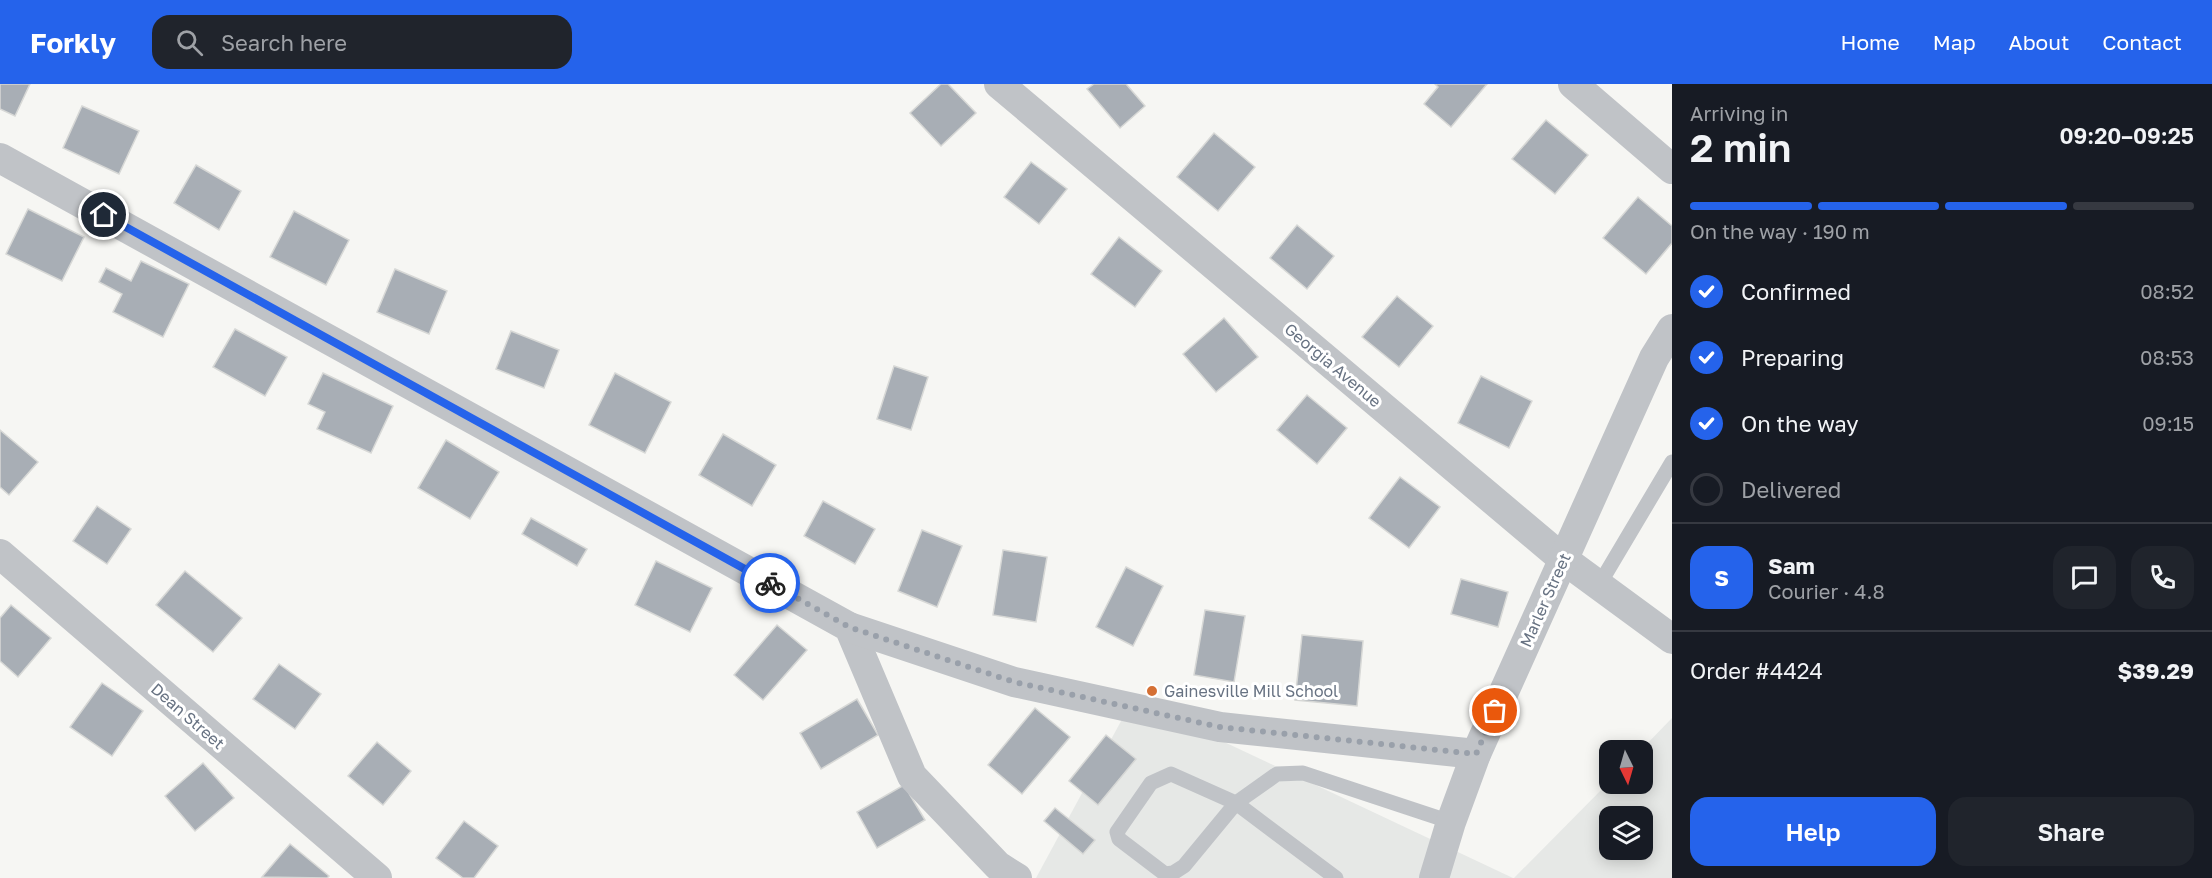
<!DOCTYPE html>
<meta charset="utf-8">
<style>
:root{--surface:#171b24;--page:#20242c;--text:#f1f3f6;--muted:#9ea1a6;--line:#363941;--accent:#2563eb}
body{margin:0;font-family:"Golos Text",sans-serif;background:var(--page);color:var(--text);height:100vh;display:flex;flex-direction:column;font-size:22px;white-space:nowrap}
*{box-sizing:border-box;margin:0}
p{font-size:20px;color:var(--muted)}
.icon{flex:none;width:33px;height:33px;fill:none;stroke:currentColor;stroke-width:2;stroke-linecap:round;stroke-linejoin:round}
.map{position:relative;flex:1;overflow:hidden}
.details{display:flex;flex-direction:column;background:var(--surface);width:540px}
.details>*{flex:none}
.needle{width:39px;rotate:175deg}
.buttons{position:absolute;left:1599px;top:656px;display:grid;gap:12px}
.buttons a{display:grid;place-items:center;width:54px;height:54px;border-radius:12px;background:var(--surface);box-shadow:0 3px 15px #0003;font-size:30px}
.pin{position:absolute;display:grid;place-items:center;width:51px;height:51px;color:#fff;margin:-26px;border:3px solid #fff;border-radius:50%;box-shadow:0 2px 6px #0007}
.courier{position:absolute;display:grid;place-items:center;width:60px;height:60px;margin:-30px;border:4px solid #2563eb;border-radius:50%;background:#fff;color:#222;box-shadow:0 2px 8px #0007}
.headline em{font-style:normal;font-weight:600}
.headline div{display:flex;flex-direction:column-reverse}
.headline{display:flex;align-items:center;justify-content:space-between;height:102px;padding:0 18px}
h1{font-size:39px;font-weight:600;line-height:45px}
.bar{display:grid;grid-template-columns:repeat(4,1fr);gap:9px 6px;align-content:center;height:72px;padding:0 18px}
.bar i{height:8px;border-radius:4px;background:var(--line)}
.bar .selected{background:var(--accent)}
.bar p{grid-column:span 4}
.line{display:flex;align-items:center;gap:15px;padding:0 18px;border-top:2px solid var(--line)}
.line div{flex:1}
.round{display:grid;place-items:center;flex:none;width:63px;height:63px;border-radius:18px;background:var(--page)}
ol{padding:0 18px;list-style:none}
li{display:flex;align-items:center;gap:18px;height:66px}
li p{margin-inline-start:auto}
li .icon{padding:6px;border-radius:50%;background:var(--accent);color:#fff;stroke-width:4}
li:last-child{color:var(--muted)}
li i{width:33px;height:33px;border:3px solid var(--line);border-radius:50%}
.button{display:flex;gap:12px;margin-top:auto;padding:12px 18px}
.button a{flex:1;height:69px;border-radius:18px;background:var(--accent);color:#fff;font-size:24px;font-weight:600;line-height:69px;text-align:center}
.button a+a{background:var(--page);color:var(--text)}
header{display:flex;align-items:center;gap:36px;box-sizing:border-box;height:84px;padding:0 30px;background:var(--accent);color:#fff}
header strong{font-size:28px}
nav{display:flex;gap:33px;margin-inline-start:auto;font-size:21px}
.search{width:420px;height:54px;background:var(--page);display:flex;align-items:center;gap:15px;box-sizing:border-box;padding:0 21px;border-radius:18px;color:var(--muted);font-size:22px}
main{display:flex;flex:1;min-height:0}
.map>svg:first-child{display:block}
</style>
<header>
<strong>Forkly</strong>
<div class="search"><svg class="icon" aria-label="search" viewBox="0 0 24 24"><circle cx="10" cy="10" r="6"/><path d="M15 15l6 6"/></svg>Search here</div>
<nav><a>Home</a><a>Map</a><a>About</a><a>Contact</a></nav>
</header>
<main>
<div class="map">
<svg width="1672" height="794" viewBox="0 0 1672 794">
<rect width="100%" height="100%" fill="#f6f6f3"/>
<g fill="#e6e8e6" fill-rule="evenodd">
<path d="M1133,615L1513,794H1036Z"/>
<path d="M1672,634V794H1514L1609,698L1642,699V666H1641ZM1610,732H1642V765H1610Z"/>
</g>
<g fill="#a8aeb5" stroke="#d7d8d6" stroke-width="1.5">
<path d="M0,0H30L15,32L0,25Z"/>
<path d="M941,0H948L976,29L941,62L910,29Z"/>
<path d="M1094,0H1126L1145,22L1120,44L1087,5Z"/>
<path d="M1435,0H1487L1451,43L1424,20L1438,3Z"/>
<path d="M82,22L139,47L119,90L63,64Z"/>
<path d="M1546,36L1588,71L1555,110L1512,75Z"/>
<path d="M1214,49L1255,83L1218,127L1177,93Z"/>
<path d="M1031,78L1067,105L1039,140L1004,113Z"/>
<path d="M196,81L241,107L219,146L174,119Z"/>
<path d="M1638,113L1672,142V159L1646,190L1603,154Z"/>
<path d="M28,125L84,153L62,197L6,170Z"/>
<path d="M294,127L349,156L326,201L270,173Z"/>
<path d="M1297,141L1334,172L1307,205L1270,174Z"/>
<path d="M1119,153L1162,187L1135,223L1091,190Z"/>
<path d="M141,177L189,200L163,253L113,228L122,210L99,198L106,184L131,197Z"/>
<path d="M395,185L447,207L429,250L377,228Z"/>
<path d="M1397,212L1433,242L1399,283L1362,253Z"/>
<path d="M1224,234L1258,273L1216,308L1183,270Z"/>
<path d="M235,245L287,273L265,312L213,283Z"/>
<path d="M511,247L559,266L544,304L496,285Z"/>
<path d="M894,282L928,293L911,346L877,335Z"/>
<path d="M323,289L393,322L371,369L317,345L325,328L308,320Z"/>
<path d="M615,289L671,318L645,369L589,341Z"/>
<path d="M1481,292L1532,317L1509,364L1458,339Z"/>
<path d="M1307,311L1347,344L1317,380L1277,346Z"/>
<path d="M0,346L38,378L9,411L0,403Z"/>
<path d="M723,350L776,381L752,422L699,391Z"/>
<path d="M446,356L499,388L470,435L418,404Z"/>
<path d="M1400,393L1440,423L1409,464L1369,434Z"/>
<path d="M823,417L875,445L855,480L804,452Z"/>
<path d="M97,422L131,445L107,480L73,457Z"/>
<path d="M531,434L587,465L577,482L522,450Z"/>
<path d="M922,446L962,462L937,523L898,507Z"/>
<path d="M1003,466L1047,473L1036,538L993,531Z"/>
<path d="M656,477L712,504L690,548L635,521Z"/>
<path d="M1126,483L1163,502L1133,562L1096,543Z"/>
<path d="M185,487L242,534L213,568L156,521Z"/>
<path d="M1461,495L1508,508L1498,543L1451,530Z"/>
<path d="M11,521L51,554L18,593L0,577V534Z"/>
<path d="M1205,526L1245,532L1234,598L1194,591Z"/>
<path d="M777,541L807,566L763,616L734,591Z"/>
<path d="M1302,551L1363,557L1357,622L1295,616Z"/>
<path d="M279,580L321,610L295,645L253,615Z"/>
<path d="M102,599L143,627L112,672L70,643Z"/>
<path d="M857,615L878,651L821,685L800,649Z"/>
<path d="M1035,624L1070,653L1022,710L988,681Z"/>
<path d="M1106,651L1136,675L1098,721L1069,697Z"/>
<path d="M377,658L411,687L383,721L348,692Z"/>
<path d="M203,679L234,714L195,747L165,712Z"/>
<path d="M904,701L925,736L877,764L857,728Z"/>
<path d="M1055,724L1095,756L1083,770L1044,737Z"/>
<path d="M464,737L498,762L474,794H463L436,774Z"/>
<path d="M290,760L329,792L327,794L262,793Z"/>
</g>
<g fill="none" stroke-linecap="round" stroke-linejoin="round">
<g stroke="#c0c3c7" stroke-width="15">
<path d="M1599,501L1672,378"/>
<path d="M1336,794L1236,719L1171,690L1151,699L1117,748L1119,755L1165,790L1173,789L1184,782L1236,719L1277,690L1303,689L1451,738"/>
</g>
<g stroke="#c0c3c7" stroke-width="30">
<path d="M999,0L1563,475L1672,555"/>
<path d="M1573,0L1672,85"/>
<path d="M0,74L849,543L912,692L998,782L1017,794"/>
<path d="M0,470L377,794"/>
<path d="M849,543L1014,598L1220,643L1476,670"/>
<path d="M1434,794L1451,738L1476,670L1654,274L1672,245"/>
</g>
</g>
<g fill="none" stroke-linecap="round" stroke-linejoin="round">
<path stroke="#99a0aa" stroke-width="6" stroke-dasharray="0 10.8" d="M770,499L849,543L1014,598L1220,643L1476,670L1495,627"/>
<path stroke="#2563eb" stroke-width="8" d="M104,131L770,499"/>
</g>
<circle fill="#d57034" stroke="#fff" stroke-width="2" cx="1152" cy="607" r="6"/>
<g text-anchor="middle" stroke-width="6" stroke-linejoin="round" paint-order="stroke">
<g font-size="16" fill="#677282" stroke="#fff">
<text transform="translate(1333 281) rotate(40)" y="6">Georgia Avenue</text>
<text transform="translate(1545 516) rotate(-66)" y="6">Marler Street</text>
<text transform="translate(188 632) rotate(41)" y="6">Dean Street</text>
</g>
<g font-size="16" fill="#677282" stroke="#fff" text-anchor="start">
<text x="1164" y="613">Gainesville Mill School</text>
</g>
</g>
</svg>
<div class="buttons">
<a><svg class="needle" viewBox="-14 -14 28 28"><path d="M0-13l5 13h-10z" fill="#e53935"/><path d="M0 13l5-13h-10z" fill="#9ea1a6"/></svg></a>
<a><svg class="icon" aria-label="layers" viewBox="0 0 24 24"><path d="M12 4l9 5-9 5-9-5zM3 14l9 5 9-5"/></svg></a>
</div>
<div class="pin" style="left:1495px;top:627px;background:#ea580c"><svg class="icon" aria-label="bag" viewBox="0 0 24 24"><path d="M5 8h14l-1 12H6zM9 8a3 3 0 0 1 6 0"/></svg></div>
<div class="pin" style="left:104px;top:131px;background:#1f2937"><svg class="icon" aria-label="home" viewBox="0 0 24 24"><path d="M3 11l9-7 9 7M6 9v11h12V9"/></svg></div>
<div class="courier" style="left:770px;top:499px"><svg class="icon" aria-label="bike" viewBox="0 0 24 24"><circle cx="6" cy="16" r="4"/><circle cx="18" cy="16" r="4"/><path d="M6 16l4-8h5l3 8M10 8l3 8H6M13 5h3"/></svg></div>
</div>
<section class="details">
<div class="headline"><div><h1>2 min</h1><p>Arriving in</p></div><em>09:20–09:25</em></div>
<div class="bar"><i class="selected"></i><i class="selected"></i><i class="selected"></i><i></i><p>On the way · 190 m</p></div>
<ol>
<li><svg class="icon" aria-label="check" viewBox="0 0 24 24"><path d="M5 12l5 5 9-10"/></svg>Confirmed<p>08:52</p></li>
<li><svg class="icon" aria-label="check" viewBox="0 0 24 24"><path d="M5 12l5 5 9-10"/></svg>Preparing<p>08:53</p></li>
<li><svg class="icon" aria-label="check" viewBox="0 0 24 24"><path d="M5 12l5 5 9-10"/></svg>On the way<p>09:15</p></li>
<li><i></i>Delivered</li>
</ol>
<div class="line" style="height:108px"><b class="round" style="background:var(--accent);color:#fff">S</b><div><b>Sam</b><p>Courier · 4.8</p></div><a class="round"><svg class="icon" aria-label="chat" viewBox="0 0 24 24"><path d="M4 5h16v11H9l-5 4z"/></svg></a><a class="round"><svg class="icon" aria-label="phone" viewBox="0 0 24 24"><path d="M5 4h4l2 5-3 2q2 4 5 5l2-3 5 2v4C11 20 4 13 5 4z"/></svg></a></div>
<div class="line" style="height:78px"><div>Order #4424</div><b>$39.29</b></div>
<div class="button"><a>Help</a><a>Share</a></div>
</section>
</main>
